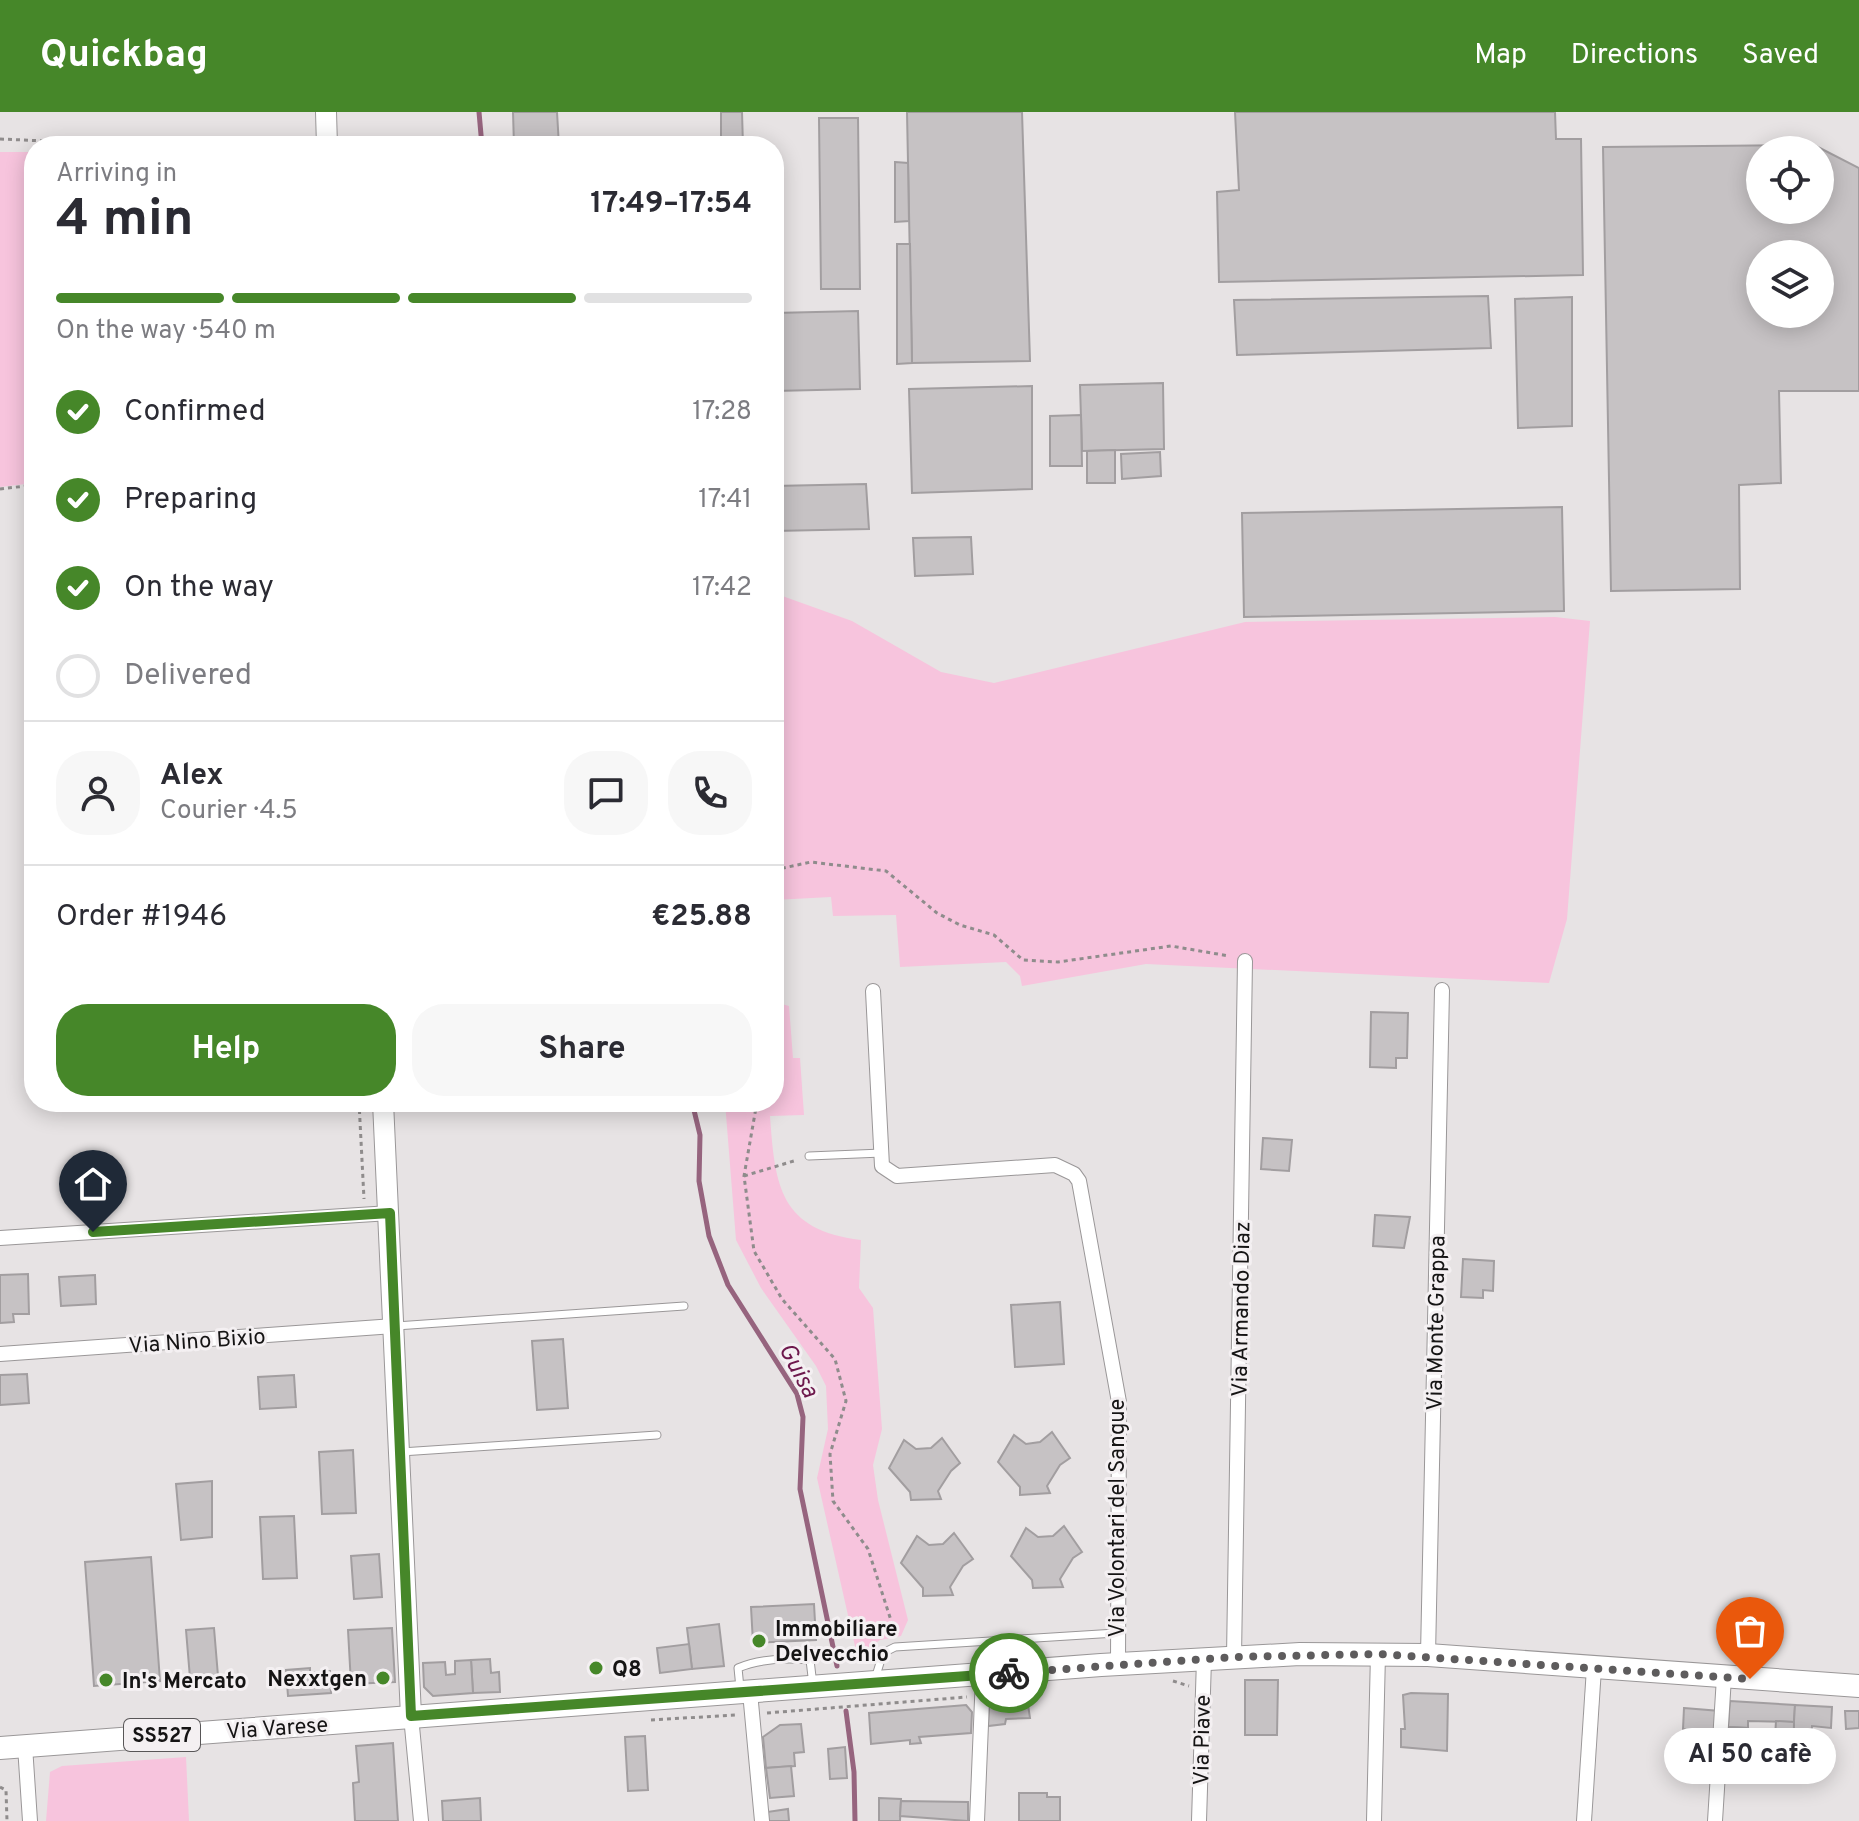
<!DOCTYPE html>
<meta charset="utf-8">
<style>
:root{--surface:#fff;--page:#f7f7f7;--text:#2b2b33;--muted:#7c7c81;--line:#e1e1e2;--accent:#468729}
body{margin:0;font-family:Overpass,sans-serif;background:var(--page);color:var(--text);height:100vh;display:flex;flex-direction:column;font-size:30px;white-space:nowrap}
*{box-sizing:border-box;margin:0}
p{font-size:26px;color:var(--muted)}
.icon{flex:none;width:44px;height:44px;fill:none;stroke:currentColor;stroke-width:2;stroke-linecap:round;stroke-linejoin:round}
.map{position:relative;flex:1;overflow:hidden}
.sheet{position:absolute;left:24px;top:24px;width:760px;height:976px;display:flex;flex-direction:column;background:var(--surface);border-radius:32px;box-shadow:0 4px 20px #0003}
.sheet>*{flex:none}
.fabs{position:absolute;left:1746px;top:24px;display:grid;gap:16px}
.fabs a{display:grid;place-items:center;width:88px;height:88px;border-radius:50%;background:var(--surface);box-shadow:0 4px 20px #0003;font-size:40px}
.pin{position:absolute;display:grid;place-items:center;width:68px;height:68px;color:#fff;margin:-82px -34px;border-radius:50% 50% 50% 0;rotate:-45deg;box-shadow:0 0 8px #0007}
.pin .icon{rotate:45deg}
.courier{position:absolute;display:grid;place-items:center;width:80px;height:80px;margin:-40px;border:6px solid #468729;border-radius:50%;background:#fff;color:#222;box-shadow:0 2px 10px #0007}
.bubble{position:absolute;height:56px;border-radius:28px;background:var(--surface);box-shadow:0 4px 20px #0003;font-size:26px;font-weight:700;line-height:56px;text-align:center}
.head em{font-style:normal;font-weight:700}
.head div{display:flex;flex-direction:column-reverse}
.head{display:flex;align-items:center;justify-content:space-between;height:136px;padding:0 32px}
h1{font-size:52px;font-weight:700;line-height:60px}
.bar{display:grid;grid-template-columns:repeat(4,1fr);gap:12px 8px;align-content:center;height:96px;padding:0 32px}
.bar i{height:10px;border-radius:6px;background:var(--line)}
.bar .current{background:var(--accent)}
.bar p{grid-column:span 4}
.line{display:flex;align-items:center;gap:20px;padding:0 32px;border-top:2px solid var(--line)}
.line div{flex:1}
.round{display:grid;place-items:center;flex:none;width:84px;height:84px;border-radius:32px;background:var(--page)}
ol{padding:0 32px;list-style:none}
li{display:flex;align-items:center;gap:24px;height:88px}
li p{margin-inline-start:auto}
li .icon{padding:8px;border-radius:50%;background:var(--accent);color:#fff;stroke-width:4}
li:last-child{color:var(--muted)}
li i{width:44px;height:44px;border:4px solid var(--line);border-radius:50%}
.cta{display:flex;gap:16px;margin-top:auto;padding:16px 32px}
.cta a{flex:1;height:92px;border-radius:32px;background:var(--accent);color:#fff;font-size:32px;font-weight:700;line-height:92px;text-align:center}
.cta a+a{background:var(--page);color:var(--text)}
header{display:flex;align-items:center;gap:48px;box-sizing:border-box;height:112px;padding:0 40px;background:var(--accent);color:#fff}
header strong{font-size:38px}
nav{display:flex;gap:44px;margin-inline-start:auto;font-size:28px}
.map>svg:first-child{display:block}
</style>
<header>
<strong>Quickbag</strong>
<nav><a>Map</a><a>Directions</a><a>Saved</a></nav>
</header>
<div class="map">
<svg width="1859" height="1709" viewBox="0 0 1859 1709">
<rect width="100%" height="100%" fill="#e7e3e4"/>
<g fill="#f7c4dd">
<path d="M0,40H34V371L0,375Z"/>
<path d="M774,481L852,509L941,560L994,571L1245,510L1555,505L1590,509L1567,807L1549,871L1146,852L1022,874L1020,864L1006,850L900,855L896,803L833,804L831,785L774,788Z"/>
<path d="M774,890L789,894L793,946H800L804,1003L770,1004C775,1075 780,1118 861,1128L859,1176L873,1196L882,1317L873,1353L878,1388L908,1508L901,1524L880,1528L868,1536L863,1552H859L817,1366L828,1317L826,1274L816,1254L761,1176L736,1128L725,990H774Z"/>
<path d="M407,990H534L407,997Z"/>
<path d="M186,1645L189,1709H46L50,1660L62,1654Z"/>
</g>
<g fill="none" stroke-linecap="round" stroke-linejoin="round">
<g stroke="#96647e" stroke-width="5">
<path d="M479,0L482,34"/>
<path d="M692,990L700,1023L699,1069L709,1124L728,1173L797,1282L803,1305L800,1377L837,1554"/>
<path d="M846,1599L854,1660L855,1709"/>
</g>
</g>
<g fill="#c6c2c4" stroke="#a29ea0" stroke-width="2" fill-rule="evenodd">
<path d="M513,0H557L559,34H514Z"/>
<path d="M721,0H742L743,34H721Z"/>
<path d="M907,0H1022L1030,249L912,251Z"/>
<path d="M1235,0H1555L1556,27H1581L1583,163L1219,170L1217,80L1239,78Z"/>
<path d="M819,6H858L860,177H821Z"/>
<path d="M1814,33L1859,56V279H1779L1781,371L1739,373L1740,477L1611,479L1603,35ZM1760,38H1820V98H1760ZM1760,142H1820V202H1760Z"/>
<path d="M895,50L908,51L909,109L895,110Z"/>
<path d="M897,132H910L912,251L897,252Z"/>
<path d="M1488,184L1491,236L1237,243L1234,188Z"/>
<path d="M1572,185V314L1518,316L1515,187Z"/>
<path d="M858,199L860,277L774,279V201Z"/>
<path d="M1163,271L1164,337L1082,339L1080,273Z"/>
<path d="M1032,274V377L912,381L909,277Z"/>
<path d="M1081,303L1082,354H1050V304Z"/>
<path d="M1115,338V371H1087V339Z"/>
<path d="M1160,340L1161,364L1122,367L1121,342Z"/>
<path d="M866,372L869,417L774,419V374Z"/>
<path d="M1562,395L1564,499L1244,505L1242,401Z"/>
<path d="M971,425L973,462L915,464L913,426Z"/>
<path d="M1371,900L1408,901L1407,946H1396V956L1370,955Z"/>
<path d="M1263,1026L1292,1028L1289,1059L1261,1057Z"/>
<path d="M1375,1103L1410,1105L1404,1136L1373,1134Z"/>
<path d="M1463,1147L1494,1149L1493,1179L1483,1178V1186L1461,1185Z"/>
<path d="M28,1162L29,1202H13L14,1210L0,1211V1163Z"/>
<path d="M95,1163L96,1192L61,1194L59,1165Z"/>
<path d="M1060,1190L1064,1252L1015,1255L1011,1193Z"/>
<path d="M563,1227L568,1296L537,1298L532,1229Z"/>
<path d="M27,1262L29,1291L0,1293V1263Z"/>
<path d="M294,1263L296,1295L260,1297L258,1265Z"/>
<path d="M1052,1320L1070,1346L1060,1353L1047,1374L1050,1381L1020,1383V1375L998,1350L1014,1323L1026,1332L1040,1330Z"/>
<path d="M942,1326L960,1351L951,1359L938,1379L941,1387L911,1388L910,1380L889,1356L904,1328L916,1337L931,1336Z"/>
<path d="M353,1338L356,1401L322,1402L319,1340Z"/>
<path d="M212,1369V1425L181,1428L176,1372Z"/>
<path d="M294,1404L297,1466L263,1467L260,1405Z"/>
<path d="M1064,1414L1082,1440L1073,1446L1060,1467L1063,1475L1033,1476L1032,1468L1011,1444L1026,1416L1038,1425L1053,1424Z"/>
<path d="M954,1421L973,1447L963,1454L950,1475L953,1483L923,1484V1476L901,1451L917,1424L929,1433L943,1432Z"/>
<path d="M379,1442L382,1485L354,1487L351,1444Z"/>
<path d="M151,1445L160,1569L94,1574L85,1450Z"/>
<path d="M814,1492L816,1528L753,1531L751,1495Z"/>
<path d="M719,1512L724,1554L692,1557L687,1516Z"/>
<path d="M214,1516L218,1564L190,1566L186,1518Z"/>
<path d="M392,1516L395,1570L351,1572L348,1518Z"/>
<path d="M1750,1516L1753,1539L1736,1541L1733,1518Z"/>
<path d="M689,1532L692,1557L660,1561L657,1536Z"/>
<path d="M490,1547L491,1561L499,1560L500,1580L473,1581L471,1548Z"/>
<path d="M471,1548L473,1581L433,1584L424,1575L423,1551L445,1550L446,1563L455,1562V1549Z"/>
<path d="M310,1556V1561L330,1559L331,1581L288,1584L286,1558Z"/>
<path d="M1245,1568H1278L1277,1623H1245Z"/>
<path d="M1411,1581L1448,1582L1447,1639L1401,1635V1617H1405L1403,1583Z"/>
<path d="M1027,1586L1030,1606L1006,1607L1005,1612L988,1614L989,1595L996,1587Z"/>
<path d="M1730,1589L1795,1593L1794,1610L1748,1609V1616L1728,1615Z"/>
<path d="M966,1593L972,1600L971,1621L919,1625L921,1631L910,1632V1628L871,1632L869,1601Z"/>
<path d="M1795,1593L1832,1595L1831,1616L1812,1614L1811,1628L1793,1625Z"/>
<path d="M1684,1596L1720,1599L1717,1634L1696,1632L1697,1619L1683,1617Z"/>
<path d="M1845,1599H1859V1616L1846,1617Z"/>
<path d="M1776,1609L1794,1610L1793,1661L1773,1658Z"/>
<path d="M801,1612L804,1640L794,1641L795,1654L766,1656L763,1625L780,1613Z"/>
<path d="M1728,1615L1748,1616L1746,1640L1727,1639Z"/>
<path d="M645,1624L648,1678L628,1679L625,1625Z"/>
<path d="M393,1631L398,1709H355L353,1671L359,1670L356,1634Z"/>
<path d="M845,1635L847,1666L830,1667L828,1637Z"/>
<path d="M791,1654L794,1684L770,1686L766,1656Z"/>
<path d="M1019,1681H1047V1685H1060V1709H1019Z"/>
<path d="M480,1686L481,1709H443L442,1689Z"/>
<path d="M879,1686L901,1687L900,1709H879Z"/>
<path d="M901,1689L968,1690V1709L900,1704Z"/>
<path d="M788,1697L789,1709H768L767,1700Z"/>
</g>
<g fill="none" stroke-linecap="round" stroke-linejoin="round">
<defs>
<g id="lane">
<path d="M809,1044L882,1041"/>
<path d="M396,1214L684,1194"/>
<path d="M401,1340L657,1323"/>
<path d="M875,1567L883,1541L895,1535L1116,1521"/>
<path d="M740,1576L738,1556C759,1547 787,1546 810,1548L813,1573"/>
</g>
<g id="street">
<path d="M873,879L882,1054L897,1064L1055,1053L1074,1062L1079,1069L1119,1290L1118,1552"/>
<path d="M0,1126L390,1101"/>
<path d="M0,1242L394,1214"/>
<path d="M1428,1543L1442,878"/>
<path d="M1234,1545L1245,849"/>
<path d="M750,1580L762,1709"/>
<path d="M411,1604L421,1709"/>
<path d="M25,1634L30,1709"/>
<path d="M977,1709L983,1564"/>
<path d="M1199,1709L1204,1547"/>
<path d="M1374,1709L1378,1542"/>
<path d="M1584,1709L1594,1556"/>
<path d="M1715,1709L1724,1565"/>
</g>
<g id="secondary">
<path d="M326,0L327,34"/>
<path d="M383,990L411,1604"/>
</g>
<path id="primary" d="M0,1636L1101,1553L1300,1542L1428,1543L1859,1574"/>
</defs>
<use href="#lane" stroke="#9a9798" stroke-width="9"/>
<use href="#street" stroke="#9a9798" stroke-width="16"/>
<use href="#secondary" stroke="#9a9798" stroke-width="22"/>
<use href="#primary" stroke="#9a9798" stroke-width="24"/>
<g stroke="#8f8c8c" stroke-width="3" stroke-dasharray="4 4" stroke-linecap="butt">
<path d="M0,27L162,34"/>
<path d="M0,377L34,373"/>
<path d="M774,758L811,750L886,759L937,801L960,813L994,823L1023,848L1058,850L1171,834L1229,844"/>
<path d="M359,990L364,1087"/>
<path d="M757,990L744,1064L754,1139L782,1187L835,1247L846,1289L830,1342L833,1389L868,1437L896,1524"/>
<path d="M744,1064L797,1048"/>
<path d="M1173,1569L1189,1574"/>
<path d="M767,1601L967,1585"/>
<path d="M651,1608L735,1603"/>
<path d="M0,1675L6,1678L7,1709"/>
</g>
<use href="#lane" stroke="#fff" stroke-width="7"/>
<use href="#street" stroke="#fff" stroke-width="14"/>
<use href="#secondary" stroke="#fff" stroke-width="20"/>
<use href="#primary" stroke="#fff" stroke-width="22"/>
</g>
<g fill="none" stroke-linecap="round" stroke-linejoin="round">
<path stroke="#5e5c5d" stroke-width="8" stroke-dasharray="0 14.4" d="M1009,1561L1234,1545L1378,1542L1750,1567"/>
<path stroke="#468729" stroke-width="10" d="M93,1120L390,1101L411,1604L1009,1561"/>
</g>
<g fill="#468729" stroke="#f4f0f2" stroke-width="3">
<circle cx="759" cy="1529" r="8"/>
<circle cx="596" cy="1556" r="8"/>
<circle cx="383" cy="1566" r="8"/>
<circle cx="106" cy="1568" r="8"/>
</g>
<g text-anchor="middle" stroke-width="6" stroke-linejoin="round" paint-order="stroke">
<rect fill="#f4f0f2" stroke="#585657" stroke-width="2" x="124" y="1607" width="76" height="32" rx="6"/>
<g font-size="20" font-weight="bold" fill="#151414">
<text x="162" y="1630">SS527</text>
</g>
<g font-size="22" fill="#151414" stroke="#f4f0f2">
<text transform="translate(1240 1197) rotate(-89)" y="8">Via Armando Diaz</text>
<text transform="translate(1435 1211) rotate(-89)" y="8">Via Monte Grappa</text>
<text transform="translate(197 1228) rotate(-4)" y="8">Via Nino Bixio</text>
<text transform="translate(1116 1406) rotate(-90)" y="8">Via Volontari del Sangue</text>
<text transform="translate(277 1615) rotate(-4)" y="8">Via Varese</text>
<text transform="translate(1201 1628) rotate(-89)" y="8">Via Piave</text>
</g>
<g font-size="22" font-weight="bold" fill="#151414" stroke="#f4f0f2" text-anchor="start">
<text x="775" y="1524">Immobiliare<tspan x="775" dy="25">Delvecchio</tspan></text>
<text x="612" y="1564">Q8</text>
<text x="367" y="1574" text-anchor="end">Nexxtgen</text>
<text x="122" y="1576">In's Mercato</text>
</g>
<g font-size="24" font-style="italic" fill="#6d184c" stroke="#f4f0f2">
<text transform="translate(799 1258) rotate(62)" y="8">Guisa</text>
</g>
</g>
</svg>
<div class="fabs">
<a><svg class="icon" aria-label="locate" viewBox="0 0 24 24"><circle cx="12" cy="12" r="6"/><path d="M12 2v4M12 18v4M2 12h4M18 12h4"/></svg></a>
<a><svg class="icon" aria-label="layers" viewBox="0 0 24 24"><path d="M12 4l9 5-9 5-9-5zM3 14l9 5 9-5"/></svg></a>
</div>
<div class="pin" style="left:1750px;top:1567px;background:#ea580c"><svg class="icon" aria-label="bag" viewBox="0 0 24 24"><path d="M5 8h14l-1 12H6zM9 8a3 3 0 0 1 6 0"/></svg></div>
<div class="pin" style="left:93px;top:1120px;background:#1f2937"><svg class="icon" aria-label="home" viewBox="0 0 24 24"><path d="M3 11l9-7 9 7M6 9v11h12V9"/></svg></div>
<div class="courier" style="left:1009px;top:1561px"><svg class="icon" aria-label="bike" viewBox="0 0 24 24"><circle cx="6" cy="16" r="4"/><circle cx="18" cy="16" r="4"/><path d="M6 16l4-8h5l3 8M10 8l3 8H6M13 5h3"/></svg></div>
<div class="bubble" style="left:1664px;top:1616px;width:172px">Al 50 cafè</div>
<section class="sheet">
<div class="head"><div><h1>4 min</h1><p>Arriving in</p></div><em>17:49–17:54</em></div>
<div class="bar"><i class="current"></i><i class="current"></i><i class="current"></i><i></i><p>On the way · 540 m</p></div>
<ol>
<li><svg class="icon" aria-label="check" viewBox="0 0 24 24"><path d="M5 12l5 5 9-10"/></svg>Confirmed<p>17:28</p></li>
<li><svg class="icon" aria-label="check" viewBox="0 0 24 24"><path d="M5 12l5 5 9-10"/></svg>Preparing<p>17:41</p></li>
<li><svg class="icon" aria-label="check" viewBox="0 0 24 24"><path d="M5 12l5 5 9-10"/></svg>On the way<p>17:42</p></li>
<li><i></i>Delivered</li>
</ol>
<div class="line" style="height:144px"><a class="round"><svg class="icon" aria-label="person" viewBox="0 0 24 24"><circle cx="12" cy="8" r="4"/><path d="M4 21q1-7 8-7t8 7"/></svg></a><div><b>Alex</b><p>Courier · 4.5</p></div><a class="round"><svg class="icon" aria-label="chat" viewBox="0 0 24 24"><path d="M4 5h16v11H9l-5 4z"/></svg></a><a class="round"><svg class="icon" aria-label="phone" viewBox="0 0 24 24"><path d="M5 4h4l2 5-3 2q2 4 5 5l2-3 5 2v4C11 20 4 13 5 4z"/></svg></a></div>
<div class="line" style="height:104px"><div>Order #1946</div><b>€25.88</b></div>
<div class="cta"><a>Help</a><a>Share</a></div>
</section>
</div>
